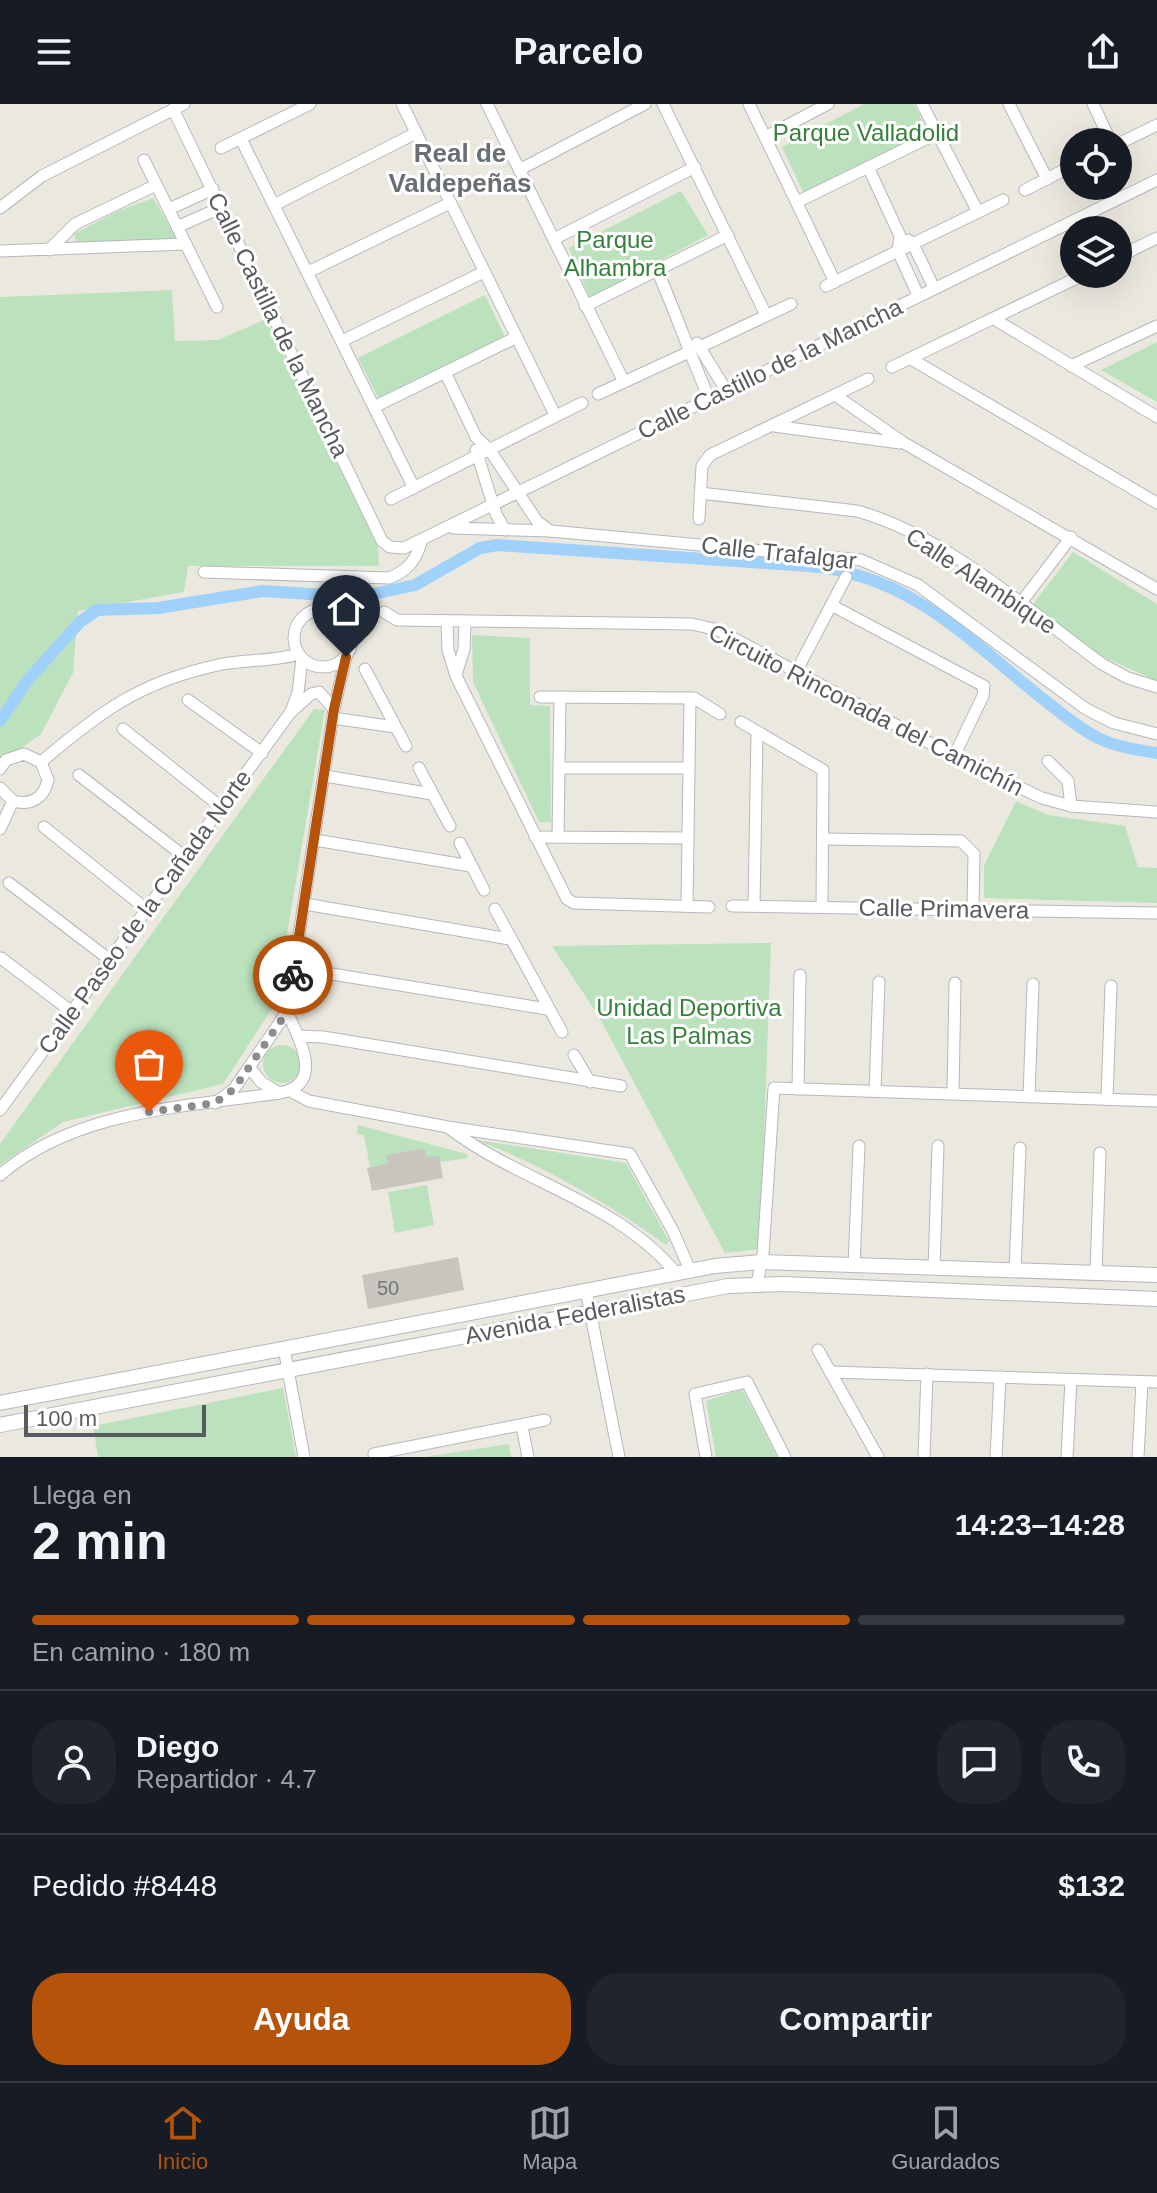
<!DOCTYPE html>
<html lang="es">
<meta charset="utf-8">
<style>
:root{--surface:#171b24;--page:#20242c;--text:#f1f3f6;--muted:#9ea1a6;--line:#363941;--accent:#b45309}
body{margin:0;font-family:Arial,sans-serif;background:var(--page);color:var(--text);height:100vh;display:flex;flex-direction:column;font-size:30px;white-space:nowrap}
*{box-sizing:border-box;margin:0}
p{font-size:26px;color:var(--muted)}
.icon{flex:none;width:44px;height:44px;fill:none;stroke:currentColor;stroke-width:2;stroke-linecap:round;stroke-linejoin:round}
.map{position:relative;height:1353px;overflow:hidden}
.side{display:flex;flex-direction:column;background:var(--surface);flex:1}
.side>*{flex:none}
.tools{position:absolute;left:1060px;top:24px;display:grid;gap:16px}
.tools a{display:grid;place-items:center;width:72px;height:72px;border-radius:50%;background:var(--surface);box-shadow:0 8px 32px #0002;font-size:40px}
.scale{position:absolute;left:24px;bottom:20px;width:182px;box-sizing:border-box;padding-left:8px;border:4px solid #585c60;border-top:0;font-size:22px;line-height:28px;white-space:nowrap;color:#585c60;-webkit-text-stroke:6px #fff;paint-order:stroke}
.pin{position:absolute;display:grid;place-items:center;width:68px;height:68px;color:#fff;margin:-82px -34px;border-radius:50% 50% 50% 0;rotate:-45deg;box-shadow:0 0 8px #0007}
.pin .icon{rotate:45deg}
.courier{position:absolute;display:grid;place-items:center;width:80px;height:80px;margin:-40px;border:6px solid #b45309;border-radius:50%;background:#fff;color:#222;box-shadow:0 2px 10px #0007}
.overview em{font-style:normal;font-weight:800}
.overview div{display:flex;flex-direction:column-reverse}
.overview{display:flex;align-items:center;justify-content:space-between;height:136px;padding:0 32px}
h1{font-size:52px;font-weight:800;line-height:60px}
.bar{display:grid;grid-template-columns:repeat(4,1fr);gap:12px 8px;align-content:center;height:96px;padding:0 32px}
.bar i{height:10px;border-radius:6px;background:var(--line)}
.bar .selected{background:var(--accent)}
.bar p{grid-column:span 4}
.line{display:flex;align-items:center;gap:20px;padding:0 32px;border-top:2px solid var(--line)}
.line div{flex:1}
.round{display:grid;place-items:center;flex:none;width:84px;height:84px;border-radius:32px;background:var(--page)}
.cta{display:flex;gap:16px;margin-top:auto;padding:16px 32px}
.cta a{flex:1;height:92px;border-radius:32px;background:var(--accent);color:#fff;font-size:32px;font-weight:800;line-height:92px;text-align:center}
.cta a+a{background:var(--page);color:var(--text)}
header{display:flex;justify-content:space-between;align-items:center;height:104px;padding:0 32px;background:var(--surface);font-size:36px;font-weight:800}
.tabs{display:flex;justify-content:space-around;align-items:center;height:112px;border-top:2px solid var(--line);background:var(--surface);font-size:22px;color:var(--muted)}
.tabs a{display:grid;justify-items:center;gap:4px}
.tabs .selected{color:var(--accent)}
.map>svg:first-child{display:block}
</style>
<header><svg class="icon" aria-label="menu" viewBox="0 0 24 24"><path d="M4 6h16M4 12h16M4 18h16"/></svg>Parcelo<svg class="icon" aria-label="share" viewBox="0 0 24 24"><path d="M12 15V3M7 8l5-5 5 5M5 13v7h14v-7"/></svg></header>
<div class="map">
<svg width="1157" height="1353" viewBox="0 0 1157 1353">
<rect width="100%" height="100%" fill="#ebe9df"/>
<g fill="#bce2bd">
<path d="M864,0H914L928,29L804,90L782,43Z"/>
<path d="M681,87L708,131L590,194L569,144Z"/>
<path d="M153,94L177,135L77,141L74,130L118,107Z"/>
<path d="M172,186L175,237L218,236L266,215L378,443L379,462H188L184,488L78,507L73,569L41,630L0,659V193Z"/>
<path d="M485,191L505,233L379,295L358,254Z"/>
<path d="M1157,238V298L1101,266Z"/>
<path d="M1073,448L1157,500V577L1101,552L1033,500Z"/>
<path d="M472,531L530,534V601L550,602L551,718H539L473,578Z"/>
<path d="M314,605L325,606L275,900L223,980L63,1018L0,1061V1040Z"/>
<path d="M1016,697L1048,711L1125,722L1138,763L1157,764V799L984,794V761Z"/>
<path d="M771,839L760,1145L725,1149L598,911L552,842Z"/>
<circle cx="282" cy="960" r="19"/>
<path d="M358,1021L467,1050L468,1054L440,1058L427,1053L424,1044L387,1051L388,1059L370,1063L364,1031L357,1030Z"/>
<path d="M477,1036L626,1059L669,1137L666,1141C606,1098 546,1063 477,1036Z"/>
<path d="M427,1081L434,1121L395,1129L388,1088Z"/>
<path d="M283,1284L296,1353H98L93,1322Z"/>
<path d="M740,1286L744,1288L777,1353H716L706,1297Z"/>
<path d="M509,1340L511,1353H424Z"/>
</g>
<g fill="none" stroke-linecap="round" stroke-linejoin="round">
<path stroke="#9fd1fb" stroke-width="12" d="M0,617L27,577L80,518L97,506L158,504L263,487L359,493L415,481L480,444L497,441L809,462C911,471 967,535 1043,595C1061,609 1078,624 1098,634C1117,643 1137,646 1157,649"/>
</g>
<g fill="#c8c5bf">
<path d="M424,1044L427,1053L439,1052L443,1074L372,1087L367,1064L388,1059L386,1051Z"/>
<path d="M458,1153L464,1186L368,1205L362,1171Z"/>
</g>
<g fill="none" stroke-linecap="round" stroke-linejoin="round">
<defs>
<g id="minor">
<path d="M402,0L555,311"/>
<path d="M487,0L624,278"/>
<path d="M663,0L766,211"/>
<path d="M749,0L835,178"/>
<path d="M922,0L978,108"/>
<path d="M1009,0L1047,75"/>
<path d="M1093,0L1111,38"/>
<path d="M173,5L382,437L390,443L404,444L1157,76"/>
<path d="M765,33L828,0"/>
<path d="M241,35L414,384"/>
<path d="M1118,40L1157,21"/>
<path d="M221,44L310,0"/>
<path d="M144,56L217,203"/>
<path d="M868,63L900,132L898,147L918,191"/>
<path d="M519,66L645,0"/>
<path d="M1025,86L1074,61"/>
<path d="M797,98L936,30"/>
<path d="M274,101L416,29"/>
<path d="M0,104L42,72L184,0"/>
<path d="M169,105L213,85"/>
<path d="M177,123L222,103"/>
<path d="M554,135L695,63"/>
<path d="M908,136L913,140L934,184"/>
<path d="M49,146L75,120L156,81"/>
<path d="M0,147L186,140"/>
<path d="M1118,153L1157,134"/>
<path d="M657,166C676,209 690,251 709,294"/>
<path d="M308,168L450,99"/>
<path d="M826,182L1003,96"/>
<path d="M585,202L728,131"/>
<path d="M994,215L1157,313"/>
<path d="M342,237L484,168"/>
<path d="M697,239L726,286"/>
<path d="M702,242L791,200"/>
<path d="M911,255L1157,399"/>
<path d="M1071,262L1157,222"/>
<path d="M892,263L1085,170"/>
<path d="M445,268L476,333L489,345L537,417L550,427"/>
<path d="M598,290L689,248"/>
<path d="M835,291L904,339L1157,485"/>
<path d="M374,303L517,233"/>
<path d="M774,322L900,339"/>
<path d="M476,346L496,410L505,426"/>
<path d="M700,389L857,407C944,431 1030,507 1102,560L1128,574L1157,583"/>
<path d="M391,395L582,299"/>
<path d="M699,415L702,362L710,351L868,275"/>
<path d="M453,424L551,427L861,456L918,481L1086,605L1114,619L1157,630"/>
<path d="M204,468L389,474C407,467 416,457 421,438"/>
<path d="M1020,500L1071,433"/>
<path d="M831,501L984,582L983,592L954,652"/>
<circle cx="323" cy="534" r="29"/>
<path d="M384,508L397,516L692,520L718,526L954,652L1042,694L1071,702L1157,708"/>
<path d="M447,518L448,546L456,572L567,795L574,799L709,803"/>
<path d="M365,565L406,642"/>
<path d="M796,568L846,473"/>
<path d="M456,571L464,545L465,518"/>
<path d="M540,593L694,594L720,610"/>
<path d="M188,596L262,649"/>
<path d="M292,605L298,589L302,554"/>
<path d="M333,614L395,623"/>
<path d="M741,618L823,666L822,802"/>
<path d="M123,625L221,703"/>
<path d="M1048,657L1068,677L1071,702"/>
<path d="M41,658C101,607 140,578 218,561C245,555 273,558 298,550"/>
<path d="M419,664L450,722"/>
<path d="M559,664H689"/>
<path d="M0,665L6,656L24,650L41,658L48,676C44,694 31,702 13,697L0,684"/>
<path d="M79,671L185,753"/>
<path d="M325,672L432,690"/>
<path d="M44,723L146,805"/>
<path d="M0,725L13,697"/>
<path d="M535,733L688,734"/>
<path d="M558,733L560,593"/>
<path d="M823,735L961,737L974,750L973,806"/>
<path d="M315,736L471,762"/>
<path d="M460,739L484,786"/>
<path d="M9,779L110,856"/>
<path d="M305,800L510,835"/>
<path d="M687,802L690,594"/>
<path d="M732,802L1157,809"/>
<path d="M754,802L757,629"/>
<path d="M495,805L562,928"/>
<path d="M1,854L72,908"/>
<path d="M295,864L547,905"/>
<path d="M298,932L323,933L621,982"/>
<path d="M574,951L590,978"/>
<path d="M250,964L261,978L279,989C325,981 300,936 287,908"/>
<path d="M798,985L800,871"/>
<path d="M290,987L309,997L448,1023L630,1050L673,1127L690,1166"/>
<path d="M875,987L879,878"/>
<path d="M953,990L955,879"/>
<path d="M1029,993L1033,880"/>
<path d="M1107,995L1111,882"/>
<path d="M215,999L234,985L287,908L334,605L346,553"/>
<path d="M0,1006L290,609L311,590L319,588L334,605"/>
<path d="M449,1024C519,1078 618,1098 676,1169"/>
<path d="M0,1071C75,1006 186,1003 279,989"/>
<path d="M854,1161L859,1042"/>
<path d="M934,1164L938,1042"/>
<path d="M1015,1167L1020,1044"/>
<path d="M1096,1169L1100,1049"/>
<path d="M757,1180L763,1150L774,984L1157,997"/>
<path d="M586,1186L619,1353"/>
<path d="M284,1244L304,1353"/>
<path d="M818,1246L878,1353"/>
<path d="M830,1268L1157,1278"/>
<path d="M522,1322L528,1353"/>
<path d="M374,1350L545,1316"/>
<path d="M706,1353L695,1290L747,1278L785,1353"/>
<path d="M924,1353L927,1270"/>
<path d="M996,1353L1000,1273"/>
<path d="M1067,1353L1071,1276"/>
<path d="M1138,1353L1142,1278"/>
</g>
<g id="tertiary">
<path d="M0,1299L715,1162L761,1158L1157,1171"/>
<path d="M0,1321L728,1182L783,1180L1157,1195"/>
</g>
</defs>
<use href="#minor" stroke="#b5b7bc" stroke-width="13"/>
<use href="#tertiary" stroke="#b5b7bc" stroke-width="16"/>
<use href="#minor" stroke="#fff" stroke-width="11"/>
<use href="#tertiary" stroke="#fff" stroke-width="14"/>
</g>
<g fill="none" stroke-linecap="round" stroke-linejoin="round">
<path stroke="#8b8d8c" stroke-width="8" stroke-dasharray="0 14.4" d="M149,1008L215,999L234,985L287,908L293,871"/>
<path stroke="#b45309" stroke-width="10" d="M293,871L334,605L346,553"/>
</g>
<g text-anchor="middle" stroke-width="6" stroke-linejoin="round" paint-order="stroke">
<g font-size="20" fill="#747678">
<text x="388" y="1191">50</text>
</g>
<g font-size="24" fill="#37803c" stroke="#fff">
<text x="866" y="37">Parque Valladolid</text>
<text x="615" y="144">Parque<tspan x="615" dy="28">Alhambra</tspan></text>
<text x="689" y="912">Unidad Deportiva<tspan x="689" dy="28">Las Palmas</tspan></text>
</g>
<g font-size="24" fill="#585c60" stroke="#fff">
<text transform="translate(278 221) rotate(64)" y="8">Calle Castilla de la Mancha</text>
<text transform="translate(770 265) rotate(-26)" y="8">Calle Castillo de la Mancha</text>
<text transform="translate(779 449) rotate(6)" y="8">Calle Trafalgar</text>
<text transform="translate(981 477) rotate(33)" y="8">Calle Alambique</text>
<text transform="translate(866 606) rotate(27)" y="8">Circuito Rinconada del Camichín</text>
<text transform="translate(944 805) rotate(1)" y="8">Calle Primavera</text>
<text transform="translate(145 808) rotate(-54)" y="8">Calle Paseo de la Cañada Norte</text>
<text transform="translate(575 1211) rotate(-11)" y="8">Avenida Federalistas</text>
</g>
<g font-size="26" font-weight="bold" fill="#696e72" stroke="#fff">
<text x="460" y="58">Real de<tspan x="460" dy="30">Valdepeñas</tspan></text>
</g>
</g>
</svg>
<div class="tools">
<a><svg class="icon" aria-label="locate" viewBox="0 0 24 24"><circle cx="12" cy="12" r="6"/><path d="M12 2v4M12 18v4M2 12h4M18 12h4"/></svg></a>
<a><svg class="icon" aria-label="layers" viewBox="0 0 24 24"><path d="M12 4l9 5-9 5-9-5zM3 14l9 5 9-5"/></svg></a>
</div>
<div class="scale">100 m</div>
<div class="pin" style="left:149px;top:1008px;background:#ea580c"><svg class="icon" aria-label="bag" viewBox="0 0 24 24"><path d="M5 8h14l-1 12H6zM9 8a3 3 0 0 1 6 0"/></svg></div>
<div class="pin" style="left:346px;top:553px;background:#1f2937"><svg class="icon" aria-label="home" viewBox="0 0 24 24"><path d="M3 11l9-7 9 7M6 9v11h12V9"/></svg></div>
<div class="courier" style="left:293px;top:871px"><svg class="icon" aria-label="bike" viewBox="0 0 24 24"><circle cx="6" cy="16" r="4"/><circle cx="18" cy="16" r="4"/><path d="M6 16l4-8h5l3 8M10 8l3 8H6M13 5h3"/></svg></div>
</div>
<section class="side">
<div class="overview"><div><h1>2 min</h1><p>Llega en</p></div><em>14:23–14:28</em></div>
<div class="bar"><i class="selected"></i><i class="selected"></i><i class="selected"></i><i></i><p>En camino · 180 m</p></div>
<div class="line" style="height:144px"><a class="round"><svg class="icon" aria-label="person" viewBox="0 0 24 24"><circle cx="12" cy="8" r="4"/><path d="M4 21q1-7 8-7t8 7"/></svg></a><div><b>Diego</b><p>Repartidor · 4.7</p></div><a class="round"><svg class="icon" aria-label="chat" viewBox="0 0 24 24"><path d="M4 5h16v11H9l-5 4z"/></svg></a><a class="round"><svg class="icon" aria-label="phone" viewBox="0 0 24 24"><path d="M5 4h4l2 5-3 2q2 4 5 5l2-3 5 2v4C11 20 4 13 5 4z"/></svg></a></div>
<div class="line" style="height:104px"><div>Pedido #8448</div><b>$132</b></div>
<div class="cta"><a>Ayuda</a><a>Compartir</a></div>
</section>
<nav class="tabs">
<a class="selected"><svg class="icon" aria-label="home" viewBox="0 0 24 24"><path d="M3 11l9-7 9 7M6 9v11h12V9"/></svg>Inicio</a>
<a><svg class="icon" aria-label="map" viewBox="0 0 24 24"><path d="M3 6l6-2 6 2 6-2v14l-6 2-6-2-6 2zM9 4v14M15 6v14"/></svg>Mapa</a>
<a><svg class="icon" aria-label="saved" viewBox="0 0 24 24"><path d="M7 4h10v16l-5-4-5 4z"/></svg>Guardados</a>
</nav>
